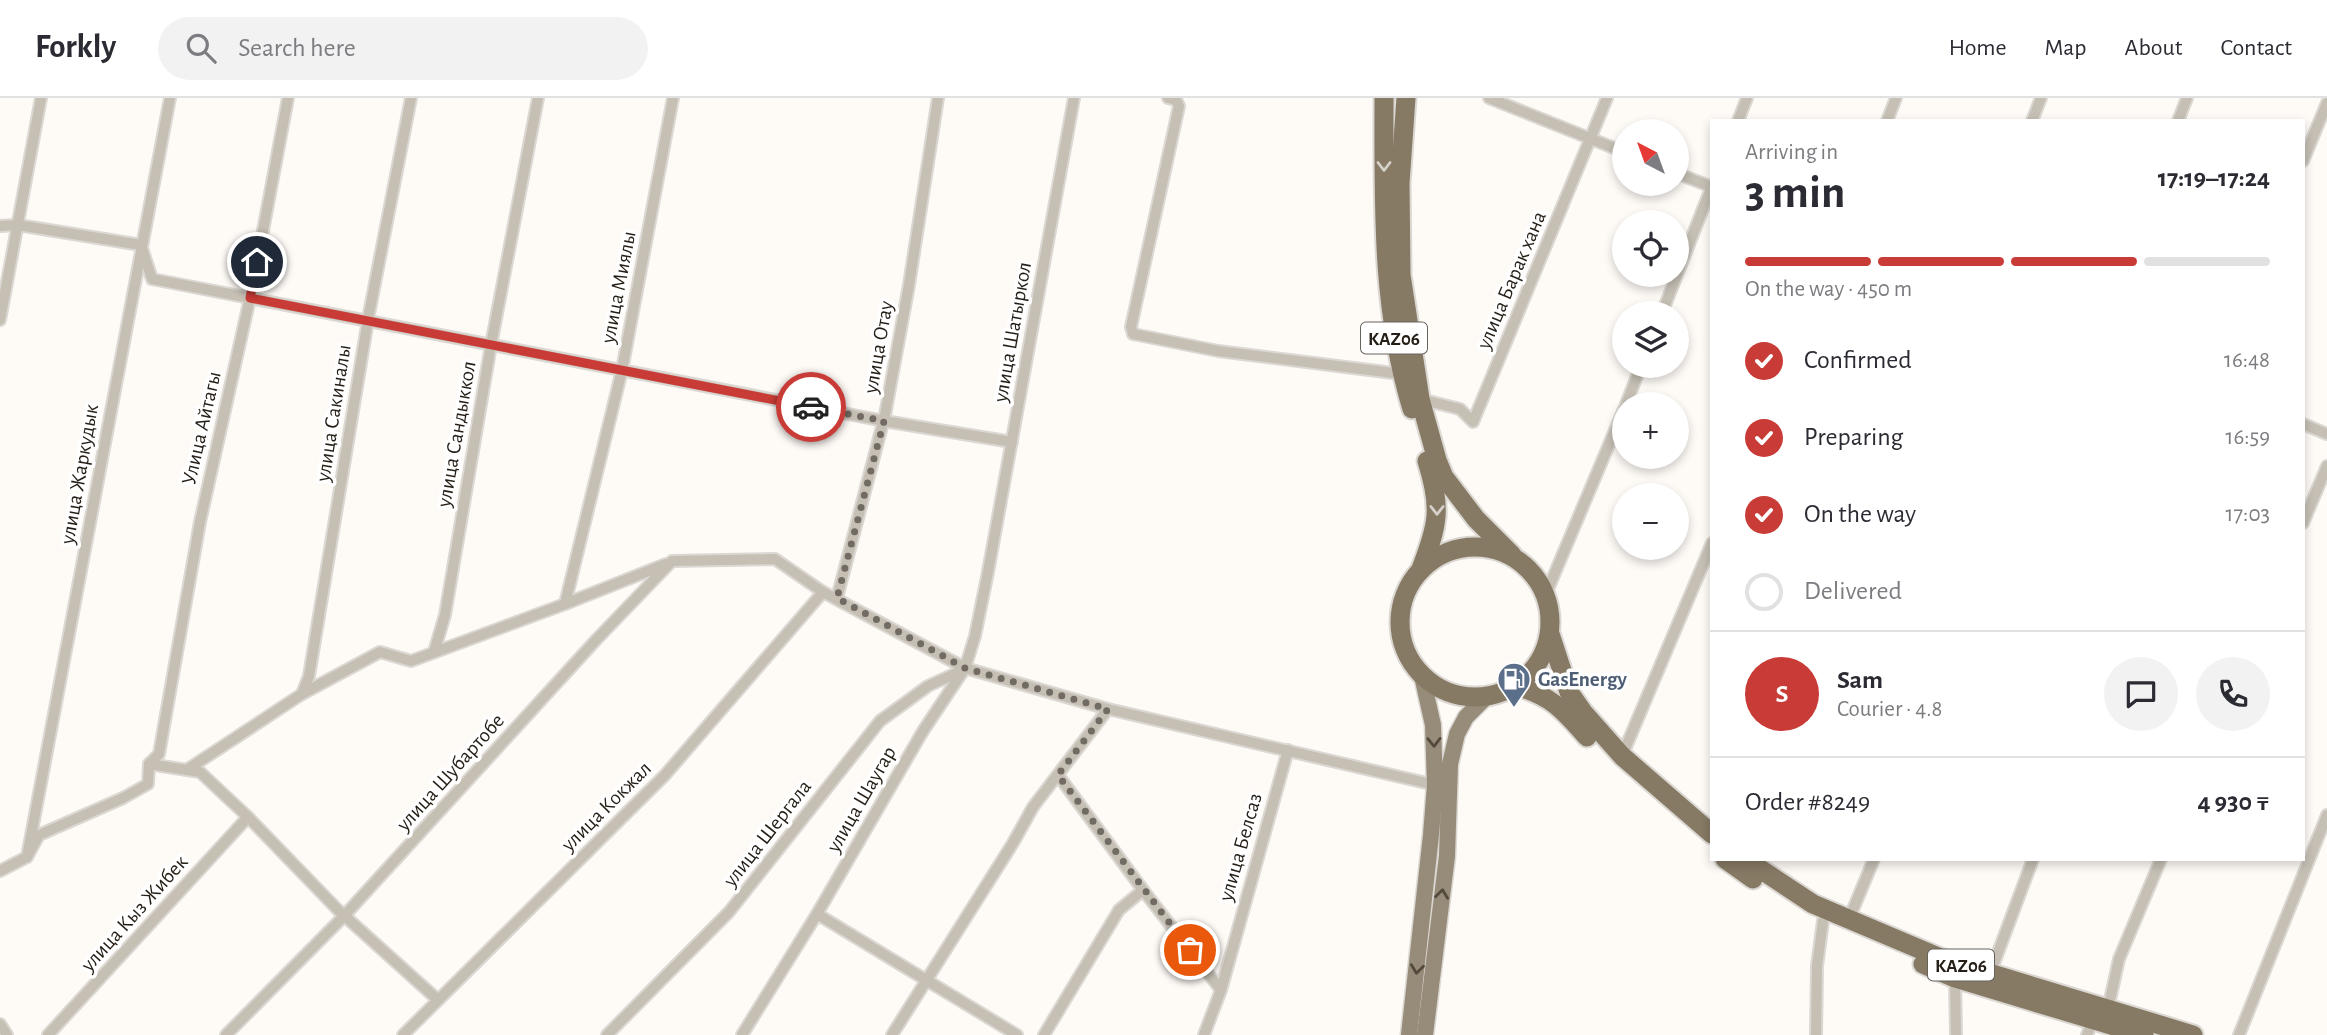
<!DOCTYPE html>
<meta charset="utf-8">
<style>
:root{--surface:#fff;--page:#f2f2f3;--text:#2b2b33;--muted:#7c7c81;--line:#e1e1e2;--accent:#c93b36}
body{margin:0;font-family:"Alegreya Sans",sans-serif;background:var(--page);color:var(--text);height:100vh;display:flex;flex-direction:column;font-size:26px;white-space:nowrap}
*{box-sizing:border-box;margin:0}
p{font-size:23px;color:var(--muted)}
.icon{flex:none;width:38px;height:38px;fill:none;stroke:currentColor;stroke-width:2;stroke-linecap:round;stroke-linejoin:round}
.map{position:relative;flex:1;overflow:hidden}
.details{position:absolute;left:1710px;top:21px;width:595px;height:742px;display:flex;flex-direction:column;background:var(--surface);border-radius:0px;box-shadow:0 4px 10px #0003}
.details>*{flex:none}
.needle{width:46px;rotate:319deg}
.controls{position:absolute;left:1612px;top:21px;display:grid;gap:14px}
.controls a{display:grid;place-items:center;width:77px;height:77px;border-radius:50%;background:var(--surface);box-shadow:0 4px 10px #0003;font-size:35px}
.pin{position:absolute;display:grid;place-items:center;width:60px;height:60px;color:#fff;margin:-30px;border:4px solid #fff;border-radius:50%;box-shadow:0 2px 7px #0007}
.courier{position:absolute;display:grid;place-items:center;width:70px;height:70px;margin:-35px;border:5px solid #c93b36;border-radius:50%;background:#fff;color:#222;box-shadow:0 2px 9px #0007}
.head em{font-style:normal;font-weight:700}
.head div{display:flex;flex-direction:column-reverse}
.head{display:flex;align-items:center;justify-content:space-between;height:119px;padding:0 35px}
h1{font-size:46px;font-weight:700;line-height:52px}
.bar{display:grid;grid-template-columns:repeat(4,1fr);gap:10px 7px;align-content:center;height:84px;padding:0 35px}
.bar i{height:9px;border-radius:5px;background:var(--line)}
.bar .selected{background:var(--accent)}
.bar p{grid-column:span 4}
.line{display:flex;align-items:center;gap:18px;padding:0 35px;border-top:2px solid var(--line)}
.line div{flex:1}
.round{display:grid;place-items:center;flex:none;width:74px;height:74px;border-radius:37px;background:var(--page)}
ol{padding:0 35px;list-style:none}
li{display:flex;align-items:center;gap:21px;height:77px}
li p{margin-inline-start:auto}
li .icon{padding:7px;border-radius:50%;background:var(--accent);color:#fff;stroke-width:4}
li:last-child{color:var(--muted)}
li i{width:38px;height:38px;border:4px solid var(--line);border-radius:50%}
header{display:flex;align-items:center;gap:42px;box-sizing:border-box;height:98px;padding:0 35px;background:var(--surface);border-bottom:2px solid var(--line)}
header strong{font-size:33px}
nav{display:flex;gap:38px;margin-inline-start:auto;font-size:24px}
.search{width:490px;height:63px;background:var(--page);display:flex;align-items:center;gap:18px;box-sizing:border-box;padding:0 24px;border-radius:38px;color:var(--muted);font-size:26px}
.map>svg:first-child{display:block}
</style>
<header>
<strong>Forkly</strong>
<div class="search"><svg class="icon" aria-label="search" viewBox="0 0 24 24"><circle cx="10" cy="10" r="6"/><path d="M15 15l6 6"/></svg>Search here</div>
<nav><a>Home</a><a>Map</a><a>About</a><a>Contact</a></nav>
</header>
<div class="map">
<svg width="2327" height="937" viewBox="0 0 2327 937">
<rect width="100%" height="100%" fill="#fefaf6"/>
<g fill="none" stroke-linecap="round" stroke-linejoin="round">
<defs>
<g id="street">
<path d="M1168,0L1176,2L1179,8L1131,229L1133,236L1218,253L1401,276"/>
<path d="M1489,0L1624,54"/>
<path d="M1738,23L1747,0"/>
<path d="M1887,23L1896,0"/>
<path d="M2032,23L2041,0"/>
<path d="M2178,23L2187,0"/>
<path d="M2303,63L2327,5"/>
<path d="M1676,75L1712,89"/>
<path d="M0,128L18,127L141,147L152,181L884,323L1012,344"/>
<path d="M1662,215L1712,88"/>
<path d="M0,222L41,0"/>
<path d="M1420,301L1460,311L1473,324L1607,0"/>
<path d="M1626,306L1641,268"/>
<path d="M2303,326L2327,336"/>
<path d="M2303,425L2327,368"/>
<path d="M1546,496L1624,311"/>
<path d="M837,500L885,317L909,187L938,0"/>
<path d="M565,506L622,272L673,0"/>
<path d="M434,554L445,517L491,247L538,0"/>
<path d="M302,596L309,578L369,216L411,0"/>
<path d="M1622,658L1712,445"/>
<path d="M149,666L159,656L200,424L252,191L288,0"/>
<path d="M188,671L302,596L380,554L411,563L565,506L666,466"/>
<path d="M1058,677L1143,792"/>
<path d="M27,759L170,0"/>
<path d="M0,773L27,759L39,737L123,700L148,686L149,666L200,674L248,719L338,812L438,902"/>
<path d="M817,816L1017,937"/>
<path d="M1849,821L1874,761"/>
<path d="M1990,876L2033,761"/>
<path d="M1955,880L1956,937"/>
<path d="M2108,911L2119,861L2161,761"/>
<path d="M0,926L7,937"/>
<path d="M48,937L248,719"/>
<path d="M226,937L344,818L596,542L672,463L775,461L823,494L965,570L1108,611L1435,687"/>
<path d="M403,937L665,677L823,494"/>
<path d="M607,937L729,814L880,623L928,588L963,572"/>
<path d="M742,937L817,816L923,633L965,570L975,538L988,474L1074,0"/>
<path d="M892,937L1013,745L1033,709L1108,611"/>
<path d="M1044,937L1119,812L1143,792L1221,892"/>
<path d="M1204,937L1221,892L1288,652"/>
<path d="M1816,937L1817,868L1823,823"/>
<path d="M2087,937L2093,922"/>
<path d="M2239,937L2327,717"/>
</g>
<g id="primary">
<path d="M1409,937L1431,737L1435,687L1433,627L1422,578"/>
<path d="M1425,937L1447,758L1450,666L1457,636L1466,619L1486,599"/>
</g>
<g id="highway">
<path d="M1384,0C1384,106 1381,208 1412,311"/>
<path d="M1406,0L1400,85L1401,177L1420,301L1437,362L1444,379L1476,421L1512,457"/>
<circle cx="1475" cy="524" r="75"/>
<path d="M1421,471C1438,427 1442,410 1427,363"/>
<path d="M1550,536L1569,594L1583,614L1622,658L1712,736"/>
<path d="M1516,588C1552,598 1563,612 1587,639"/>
<path d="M1725,761L1753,781"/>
<path d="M1745,761L1813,806L1943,861L2193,937"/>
<path d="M1923,866L1955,880L2144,937"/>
</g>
</defs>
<use href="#street" stroke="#dbd7d2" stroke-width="14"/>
<use href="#primary" stroke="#dbd7d2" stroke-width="19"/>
<use href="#highway" stroke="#dbd7d2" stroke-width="23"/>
<use href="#street" stroke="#c5bfb4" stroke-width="10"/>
<use href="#primary" stroke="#978c79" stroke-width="16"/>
<use href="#highway" stroke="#867a64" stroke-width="19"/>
</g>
<defs><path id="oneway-chevron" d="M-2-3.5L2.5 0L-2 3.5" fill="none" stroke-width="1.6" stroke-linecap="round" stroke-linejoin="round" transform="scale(1.75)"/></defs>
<g stroke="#d5d0c9">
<use href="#oneway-chevron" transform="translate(1384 68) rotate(90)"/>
<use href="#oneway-chevron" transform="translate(1437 412) rotate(90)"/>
</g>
<g stroke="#534a3e">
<use href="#oneway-chevron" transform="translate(1434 644) rotate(89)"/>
<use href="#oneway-chevron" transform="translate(1442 796) rotate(-83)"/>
<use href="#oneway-chevron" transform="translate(1417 871) rotate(97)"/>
</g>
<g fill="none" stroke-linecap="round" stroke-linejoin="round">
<path stroke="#716b64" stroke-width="7" stroke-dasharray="0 12.6" d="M811,309L884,323L837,500L965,570L1108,611L1058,677L1190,852"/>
<path stroke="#c93b36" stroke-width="9" d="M257,164L250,200L811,309"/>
</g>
<defs>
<symbol id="fuel-pin" viewBox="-11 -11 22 30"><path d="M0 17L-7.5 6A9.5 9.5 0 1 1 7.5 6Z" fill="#5c6f8a" stroke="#fff"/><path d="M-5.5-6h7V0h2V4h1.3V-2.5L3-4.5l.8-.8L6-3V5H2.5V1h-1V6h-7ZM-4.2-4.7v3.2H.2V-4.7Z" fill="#fff"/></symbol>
</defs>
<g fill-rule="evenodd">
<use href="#fuel-pin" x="1495" y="562" width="38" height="52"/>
</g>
<g text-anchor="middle" stroke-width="7" stroke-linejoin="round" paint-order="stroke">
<g fill="#fff" stroke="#66625c" stroke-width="2">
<rect x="1361" y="224.5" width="66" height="31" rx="5"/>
<rect x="1928" y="851.5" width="66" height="31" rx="5"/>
</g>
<g font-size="19" font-weight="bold" fill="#251e16">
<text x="1394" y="247">KАZ06</text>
<text x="1961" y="874">KАZ06</text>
</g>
<g font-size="21" fill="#251e16" stroke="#fff">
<text transform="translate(1511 182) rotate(-67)" y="7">улица Барак хана</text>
<text transform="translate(618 189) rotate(-79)" y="7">улица Миялы</text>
<text transform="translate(1012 234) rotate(-80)" y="7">улица Шатыркол</text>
<text transform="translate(878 249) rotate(-80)" y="7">улица Отау</text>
<text transform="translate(333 315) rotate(-81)" y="7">улица Сакиналы</text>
<text transform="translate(201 330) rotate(-77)" y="7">Улица Айтагы</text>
<text transform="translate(456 336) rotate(-80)" y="7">улица Сандыккол</text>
<text transform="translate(79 376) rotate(-80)" y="7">улица Жаркудык</text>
<text transform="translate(450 674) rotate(-48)" y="7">улица Шубартобе</text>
<text transform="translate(861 701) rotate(-60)" y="7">улица Шаугар</text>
<text transform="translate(606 708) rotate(-45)" y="7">улица Кокжал</text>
<text transform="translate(767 735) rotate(-52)" y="7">улица Шергала</text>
<text transform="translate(1240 749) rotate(-74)" y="7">улица Белсаз</text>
<text transform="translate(134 815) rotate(-48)" y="7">улица Кыз Жибек</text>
</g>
<g font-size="21" font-weight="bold" fill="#4e5e75" stroke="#fff" text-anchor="start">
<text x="1538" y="588">GasEnergy</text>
</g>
</g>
</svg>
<div class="controls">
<a><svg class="needle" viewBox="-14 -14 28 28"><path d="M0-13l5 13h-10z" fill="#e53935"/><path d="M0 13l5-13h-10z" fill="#7c7c81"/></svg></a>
<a><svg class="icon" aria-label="locate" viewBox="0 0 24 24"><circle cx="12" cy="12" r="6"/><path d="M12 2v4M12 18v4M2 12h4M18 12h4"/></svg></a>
<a><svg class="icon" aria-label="layers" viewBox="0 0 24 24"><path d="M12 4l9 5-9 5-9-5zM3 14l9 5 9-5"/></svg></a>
<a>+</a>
<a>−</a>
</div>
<div class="pin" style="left:1190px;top:852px;background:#ea580c"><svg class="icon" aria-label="bag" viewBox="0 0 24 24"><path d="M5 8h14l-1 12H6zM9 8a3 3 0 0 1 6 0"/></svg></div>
<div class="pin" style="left:257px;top:164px;background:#1f2937"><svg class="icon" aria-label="home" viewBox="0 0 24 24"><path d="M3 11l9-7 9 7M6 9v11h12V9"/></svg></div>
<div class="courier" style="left:811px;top:309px"><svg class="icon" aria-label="car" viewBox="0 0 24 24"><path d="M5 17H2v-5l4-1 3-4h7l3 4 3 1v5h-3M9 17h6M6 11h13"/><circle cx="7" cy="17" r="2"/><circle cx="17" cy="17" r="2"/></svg></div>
<section class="details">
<div class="head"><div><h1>3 min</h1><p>Arriving in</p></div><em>17:19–17:24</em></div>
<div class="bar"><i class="selected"></i><i class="selected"></i><i class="selected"></i><i></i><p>On the way · 450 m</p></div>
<ol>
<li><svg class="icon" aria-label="check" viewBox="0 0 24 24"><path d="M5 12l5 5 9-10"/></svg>Confirmed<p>16:48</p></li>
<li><svg class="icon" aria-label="check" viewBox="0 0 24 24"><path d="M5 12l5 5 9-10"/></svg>Preparing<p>16:59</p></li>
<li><svg class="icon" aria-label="check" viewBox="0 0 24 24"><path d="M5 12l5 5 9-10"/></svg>On the way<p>17:03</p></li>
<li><i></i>Delivered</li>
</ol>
<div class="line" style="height:126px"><b class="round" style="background:var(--accent);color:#fff">S</b><div><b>Sam</b><p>Courier · 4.8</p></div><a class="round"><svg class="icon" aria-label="chat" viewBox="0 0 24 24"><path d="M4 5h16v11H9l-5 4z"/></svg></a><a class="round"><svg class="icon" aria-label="phone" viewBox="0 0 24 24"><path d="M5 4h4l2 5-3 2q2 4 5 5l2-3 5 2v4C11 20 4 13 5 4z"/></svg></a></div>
<div class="line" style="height:91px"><div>Order #8249</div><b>4 930 ₸</b></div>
</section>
</div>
